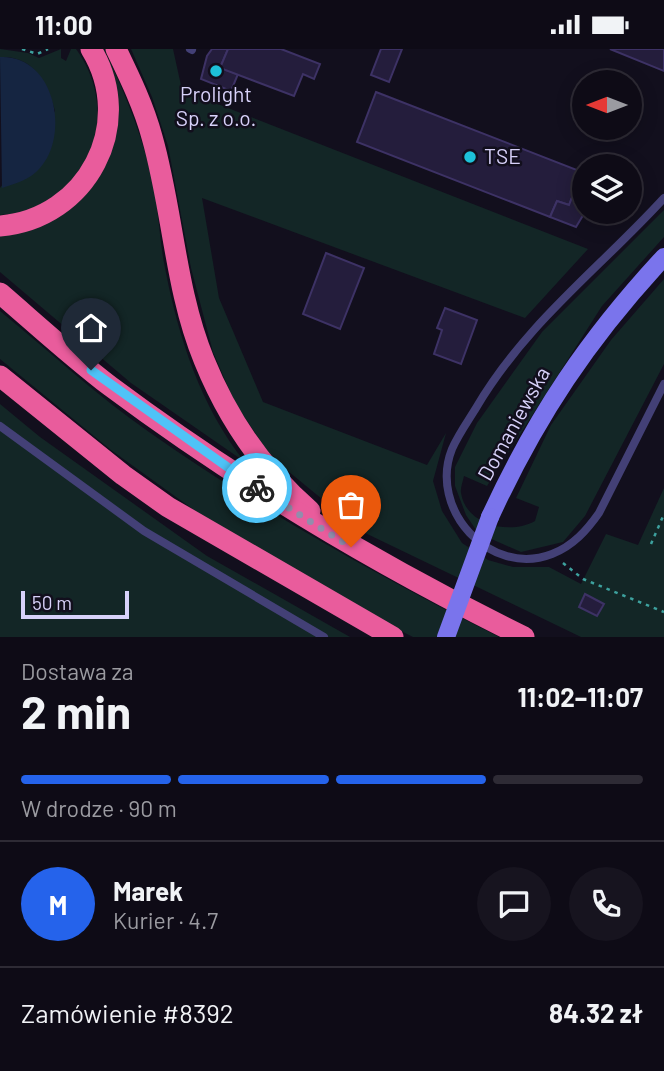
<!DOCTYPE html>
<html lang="pl">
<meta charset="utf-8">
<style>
:root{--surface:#0e0b16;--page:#17141f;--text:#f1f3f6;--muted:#9b9ba1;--line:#2e2b35;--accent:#2563eb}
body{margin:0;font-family:Barlow,sans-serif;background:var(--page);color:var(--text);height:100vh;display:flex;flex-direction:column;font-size:26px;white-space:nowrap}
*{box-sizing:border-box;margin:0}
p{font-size:23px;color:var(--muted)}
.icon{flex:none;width:38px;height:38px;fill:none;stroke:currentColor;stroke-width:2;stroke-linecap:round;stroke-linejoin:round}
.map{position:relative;height:588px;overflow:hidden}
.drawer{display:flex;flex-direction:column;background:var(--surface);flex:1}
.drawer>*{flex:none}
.needle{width:46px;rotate:270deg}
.fabs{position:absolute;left:572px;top:21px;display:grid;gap:14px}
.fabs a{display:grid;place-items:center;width:70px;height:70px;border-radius:50%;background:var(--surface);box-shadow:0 4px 18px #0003,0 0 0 2px var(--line);font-size:35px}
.scale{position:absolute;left:21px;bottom:18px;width:108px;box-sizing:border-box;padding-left:7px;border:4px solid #d7d1f9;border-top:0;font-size:19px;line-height:24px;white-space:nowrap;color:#d7d1f9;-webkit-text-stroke:5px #120f1d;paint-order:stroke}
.pin{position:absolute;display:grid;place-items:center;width:60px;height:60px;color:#fff;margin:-72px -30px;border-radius:50% 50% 50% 0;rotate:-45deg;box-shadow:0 0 7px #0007}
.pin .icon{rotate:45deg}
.courier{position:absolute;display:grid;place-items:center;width:70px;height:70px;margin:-35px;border:5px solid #4fc3f7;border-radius:50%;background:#fff;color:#222;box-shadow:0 2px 9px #0007}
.overview em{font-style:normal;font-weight:700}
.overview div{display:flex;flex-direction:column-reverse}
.overview{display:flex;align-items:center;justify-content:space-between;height:119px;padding:0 21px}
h1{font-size:46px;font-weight:700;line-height:52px}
.bar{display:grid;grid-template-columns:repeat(4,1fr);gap:10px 7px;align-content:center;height:84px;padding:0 21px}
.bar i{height:9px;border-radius:5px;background:var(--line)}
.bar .selected{background:var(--accent)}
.bar p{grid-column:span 4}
.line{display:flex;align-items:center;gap:18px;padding:0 21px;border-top:2px solid var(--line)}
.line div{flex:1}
.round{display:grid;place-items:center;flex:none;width:74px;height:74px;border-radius:37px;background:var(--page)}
.status{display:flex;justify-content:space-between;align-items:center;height:49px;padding:0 35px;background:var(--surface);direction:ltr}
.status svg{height:19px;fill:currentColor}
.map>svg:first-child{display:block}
</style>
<div class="status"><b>11:00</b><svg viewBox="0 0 49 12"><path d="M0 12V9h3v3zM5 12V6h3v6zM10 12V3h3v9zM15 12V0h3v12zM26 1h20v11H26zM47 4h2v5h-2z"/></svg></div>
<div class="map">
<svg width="664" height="588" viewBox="0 0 664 588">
<rect width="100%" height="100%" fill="#120f1d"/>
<g fill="#132626">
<path d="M0,0L28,4L39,9L61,0V9L66,12L71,0H76C117,56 98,134 32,160C22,164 10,165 0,166V139L55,62C48,34 33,6 0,8Z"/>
<path d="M100,0H104C126,46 146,95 155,145C159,169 160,195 165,219C178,287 201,359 245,413L131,334L0,223V186C60,179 107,140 117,78C121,52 108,24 100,0Z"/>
<path d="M131,0H173L182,41L588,200L525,269L202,149L219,249L263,353L427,416L446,384L433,432L442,462L462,494L488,511L513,518H549L581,535L606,485L638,496L664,439V588H581L361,482L272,409L235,354L213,303L191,219L168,97L152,48Z"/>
<path d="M664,161V188L602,257L487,437L464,427C463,432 460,440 461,444C466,477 511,486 535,472L539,458L516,449L551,376L611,291L664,230V315L585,467L563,493L521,503L478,484L466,466L455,437V418L477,374L542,283Z"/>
<path d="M0,262C49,302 97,347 149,383C260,461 378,527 499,588H413L405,584L201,466L111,401L0,310Z"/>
<path d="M0,355L40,388L207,507L350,588H0Z"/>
</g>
<path fill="#152541" d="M0,8C54,5 71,85 40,119C30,131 16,134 2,139Z"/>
<g fill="#241d3c" stroke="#3d3265" stroke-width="2">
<path d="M212,0H228L220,19L238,25L231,42L201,30L207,7Z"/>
<path d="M228,0H281L320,15L314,30L303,25L294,47L220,19Z"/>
<path d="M381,0H402L389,33L371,26Z"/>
<path d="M610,0H664V22Z"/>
<path d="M376,43L582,123L569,156L557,152L550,168L357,93Z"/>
<path d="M582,123L585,163L576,178L550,168L557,152L569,156Z"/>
<path d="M326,204L364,219L340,280L303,265Z"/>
<path d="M445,259L477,271L461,315L434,305L442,281L437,279Z"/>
<path d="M585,545L604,555L597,567L579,558Z"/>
</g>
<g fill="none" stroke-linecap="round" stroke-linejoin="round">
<g stroke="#3da19e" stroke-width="2.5" stroke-dasharray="3.5 5" stroke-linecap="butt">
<path d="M22,0L37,5L48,0"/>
<path d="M651,495L664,465"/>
<path d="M563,514L583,530L664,563"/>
</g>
<g stroke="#434076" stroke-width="8">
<path d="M190,0L192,1"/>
<path d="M664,149C599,220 526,274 476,359C468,372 458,386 452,400C428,460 490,529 552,505C573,497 587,481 599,464L664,335"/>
<path d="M0,377L144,482L324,588"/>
</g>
<path stroke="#7a74ec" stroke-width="18" d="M490,468C537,366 588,290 664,208"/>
<g stroke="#e95c9c" stroke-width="21">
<path d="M116,0C130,29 144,58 152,88C173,161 175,241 204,311C227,368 263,421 310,462"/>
<path d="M0,177C87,170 137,75 91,0"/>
<path d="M0,244C36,275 72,308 110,337C240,434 378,516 524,588"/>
<path d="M0,327L123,426L168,458L393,588"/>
</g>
<path stroke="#7a74ec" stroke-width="18" d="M446,588L490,468"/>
</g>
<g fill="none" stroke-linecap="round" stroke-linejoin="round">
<path stroke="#928dac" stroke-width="7" stroke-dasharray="0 12.6" d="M257,439L351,498"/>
<path stroke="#4fc3f7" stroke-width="9" d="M91,321L257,439"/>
</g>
<g fill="#1dc1d9" stroke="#120f1d" stroke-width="2.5">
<circle cx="216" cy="22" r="7"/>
<circle cx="470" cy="108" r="7"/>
</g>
<g text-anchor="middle" stroke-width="5" stroke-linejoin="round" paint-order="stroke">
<g font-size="21" fill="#d7d1f9" stroke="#120f1d">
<text x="216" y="53">Prolight<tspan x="216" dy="24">Sp. z o.o.</tspan></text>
<text x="484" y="115" text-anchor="start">TSE</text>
</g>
<g font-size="21" fill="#d7d1f9" stroke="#120f1d">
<text transform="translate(514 375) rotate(-61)" y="7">Domaniewska</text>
</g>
</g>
</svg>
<div class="fabs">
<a><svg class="needle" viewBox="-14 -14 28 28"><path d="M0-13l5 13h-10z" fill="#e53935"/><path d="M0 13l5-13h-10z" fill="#9b9ba1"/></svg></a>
<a><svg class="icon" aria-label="layers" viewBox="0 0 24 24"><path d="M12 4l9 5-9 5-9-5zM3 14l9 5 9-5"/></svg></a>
</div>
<div class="scale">50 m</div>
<div class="pin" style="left:351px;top:498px;background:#ea580c"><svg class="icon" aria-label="bag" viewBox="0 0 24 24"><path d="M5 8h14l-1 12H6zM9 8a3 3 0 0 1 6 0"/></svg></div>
<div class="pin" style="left:91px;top:321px;background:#1f2937"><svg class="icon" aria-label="home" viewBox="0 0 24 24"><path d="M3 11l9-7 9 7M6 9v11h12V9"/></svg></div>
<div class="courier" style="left:257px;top:439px"><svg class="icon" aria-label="bike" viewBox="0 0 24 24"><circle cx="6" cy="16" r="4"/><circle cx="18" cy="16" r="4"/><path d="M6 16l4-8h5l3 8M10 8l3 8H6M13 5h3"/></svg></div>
</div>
<section class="drawer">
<div class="overview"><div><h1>2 min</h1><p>Dostawa za</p></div><em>11:02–11:07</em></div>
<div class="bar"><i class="selected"></i><i class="selected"></i><i class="selected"></i><i></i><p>W drodze · 90 m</p></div>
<div class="line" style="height:126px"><b class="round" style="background:var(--accent);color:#fff">M</b><div><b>Marek</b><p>Kurier · 4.7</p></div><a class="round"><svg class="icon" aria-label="chat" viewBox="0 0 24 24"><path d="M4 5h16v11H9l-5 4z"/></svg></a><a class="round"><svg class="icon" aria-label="phone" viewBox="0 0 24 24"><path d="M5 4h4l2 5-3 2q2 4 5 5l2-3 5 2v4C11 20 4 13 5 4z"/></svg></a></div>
<div class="line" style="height:91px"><div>Zamówienie #8392</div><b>84.32 zł</b></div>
</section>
